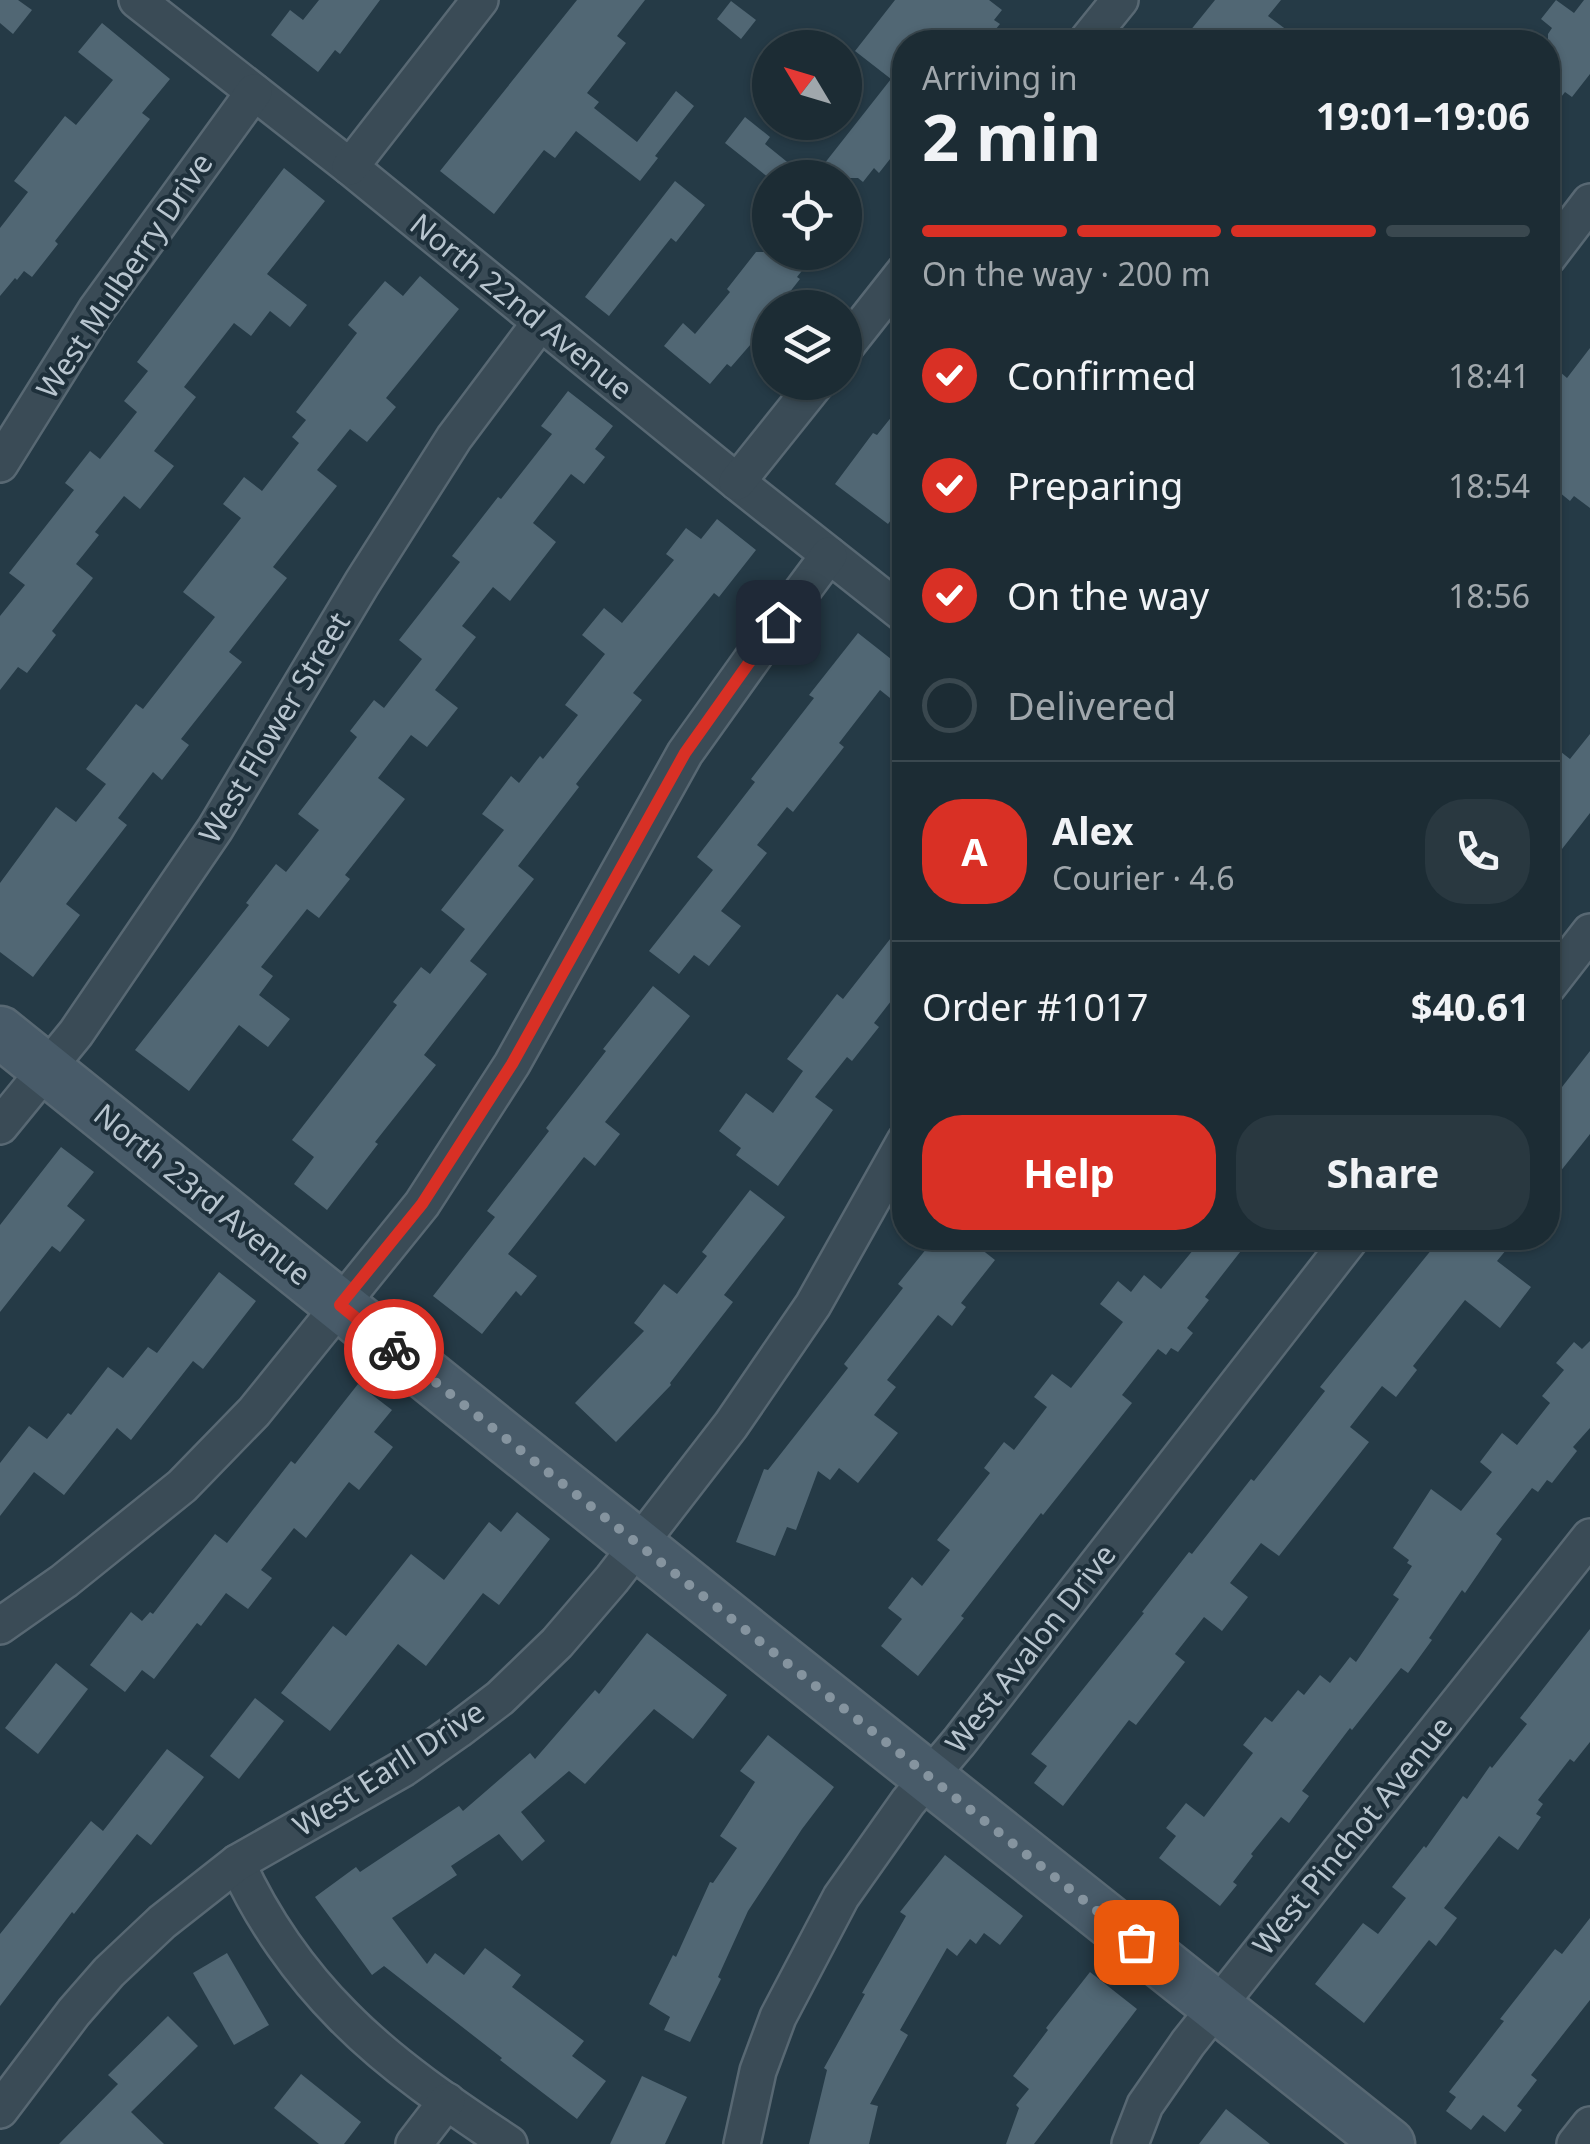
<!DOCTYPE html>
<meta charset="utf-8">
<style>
:root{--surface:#1c2c34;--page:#293840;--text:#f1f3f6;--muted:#a0a7ac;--line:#3a484f;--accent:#d93025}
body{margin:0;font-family:"Noto Sans",sans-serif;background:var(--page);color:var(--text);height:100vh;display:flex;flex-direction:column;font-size:38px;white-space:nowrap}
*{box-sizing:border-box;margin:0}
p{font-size:32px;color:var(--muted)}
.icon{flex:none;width:55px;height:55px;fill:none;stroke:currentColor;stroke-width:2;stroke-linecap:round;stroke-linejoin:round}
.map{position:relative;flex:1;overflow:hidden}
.sheet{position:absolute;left:892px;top:30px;width:668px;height:1220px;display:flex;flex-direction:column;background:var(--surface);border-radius:40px;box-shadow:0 2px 8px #0004,0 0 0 2px var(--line)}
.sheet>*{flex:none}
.needle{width:65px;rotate:308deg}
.fabs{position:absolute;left:752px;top:30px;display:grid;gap:20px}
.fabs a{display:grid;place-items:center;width:110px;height:110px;border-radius:50%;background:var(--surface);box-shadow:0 2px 8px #0004,0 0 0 2px var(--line);font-size:50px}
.pin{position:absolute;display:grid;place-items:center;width:85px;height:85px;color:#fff;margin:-42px;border-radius:20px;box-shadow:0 5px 15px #0006}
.courier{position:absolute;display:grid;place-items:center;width:100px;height:100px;margin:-50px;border:8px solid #d93025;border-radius:50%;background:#fff;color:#222;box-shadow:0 2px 12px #0007}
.overview em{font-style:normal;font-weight:700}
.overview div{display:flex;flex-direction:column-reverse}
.overview{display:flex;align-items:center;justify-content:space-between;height:170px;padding:0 30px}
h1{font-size:65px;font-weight:700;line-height:75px}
.bar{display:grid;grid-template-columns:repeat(4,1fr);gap:15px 10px;align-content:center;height:120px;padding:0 30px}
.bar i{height:12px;border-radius:8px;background:var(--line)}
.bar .selected{background:var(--accent)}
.bar p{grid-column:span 4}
.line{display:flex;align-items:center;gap:25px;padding:0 30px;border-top:2px solid var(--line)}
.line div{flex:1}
.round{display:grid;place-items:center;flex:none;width:105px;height:105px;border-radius:40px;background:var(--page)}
ol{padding:0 30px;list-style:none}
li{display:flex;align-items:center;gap:30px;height:110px}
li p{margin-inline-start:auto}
li .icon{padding:10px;border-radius:50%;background:var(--accent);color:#fff;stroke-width:4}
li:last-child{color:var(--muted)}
li i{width:55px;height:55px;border:5px solid var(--line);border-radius:50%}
.button{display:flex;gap:20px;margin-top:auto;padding:20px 30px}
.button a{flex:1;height:115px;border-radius:40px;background:var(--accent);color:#fff;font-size:40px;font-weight:700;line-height:115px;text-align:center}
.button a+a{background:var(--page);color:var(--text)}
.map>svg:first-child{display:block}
</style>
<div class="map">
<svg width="1590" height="2144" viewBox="0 0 1590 2144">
<rect width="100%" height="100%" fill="#253a46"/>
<g fill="#516774">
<path d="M0,0H18L32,10L13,34L0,23Z"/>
<path d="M319,0H380L340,54L335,50L318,72L271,35L290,10L303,20Z"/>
<path d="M577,0H645L617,36L626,43L587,93L599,102L594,108L637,142L676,91L694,106L655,156L658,158L640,181L576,131L555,158L544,150L494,214L440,171Z"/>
<path d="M895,0H989L1002,10L994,20L1000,24L985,42H905V140L879,173L874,168L863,182L858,178H813L891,79L855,51Z"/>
<path d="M1215,0H1281L1268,16L1303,42H1181Z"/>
<path d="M1556,0L1574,13L1584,0H1590V74L1572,97L1565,92L1548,114V34L1552,28L1541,19Z"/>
<path d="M731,1L756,20L741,39L717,19Z"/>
<path d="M102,23L170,79L142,113L150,119L55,241L58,244L32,277L24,271L17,280L15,278L0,296V228L28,192L14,181L65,116L76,125L113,80L78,52Z"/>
<path d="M745,117L770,137L765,144L807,178H769L725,143Z"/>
<path d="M284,168L325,201L267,274L307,305L290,327L270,311L251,336L234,323L184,387L196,397L154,451L174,466L140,509L124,496L95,532L99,535L76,564L93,578L52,631L56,635L27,673L18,667L0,690V616L25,585L9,573L74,490L65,483L90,451L100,459L137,412L124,401L148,371L137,362Z"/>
<path d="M675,181L705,205L676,242L671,238L609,316L585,297Z"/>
<path d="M756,252H817L797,277L800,279L789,293L807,308H770V317L751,344L731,367L727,364L710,384L664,346L683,323L695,334L730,292L727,289Z"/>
<path d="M420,276L459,309L386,398L396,407L367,442L350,429L317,470L337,486L273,567L287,578L229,652L242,662L181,739L189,745L162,780L153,772L118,818L127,825L66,904L80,915L33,977L0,952V883L56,807L76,822L106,784L86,769L136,704L143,709L215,617L183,592L241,518L223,504L244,477L262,491L299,443L292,437L306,420L296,412L357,333L348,325L385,281L403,296Z"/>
<path d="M1590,348V508L1574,496L1570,501L1548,483V387L1560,372L1567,378Z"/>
<path d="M568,391L613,426L595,449L605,457L584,484L571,474L533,523L556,542L510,601L493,587L462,626L476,637L435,690L458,708L427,747L411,735L378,778L405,799L345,875L350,879L319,918L307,909L261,967L273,976L259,995L290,1019L268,1047L239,1025L189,1091L135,1050L249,905L246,903L276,864L286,872L319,830L298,814L357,737L350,731L374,700L384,708L422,659L399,640L460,562L452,556L498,497L501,499L552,434L541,426Z"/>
<path d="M905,400V468L893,484L905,493V501L888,524L835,484L873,433L877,435Z"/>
<path d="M717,519L756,550L719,597L714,593L633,693L642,700L576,784L579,787L518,866L534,879L470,961L487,974L424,1055L436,1065L375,1142L378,1144L327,1210L294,1184L314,1157L292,1140L397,1005L393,1002L421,967L430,974L465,929L441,910L504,830L482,814L511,776L519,783L540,756L543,759L578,715L565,705L605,654L582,635L604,608L622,623L674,560L666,554L686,528L701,539Z"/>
<path d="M858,633L905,670V710L880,690L839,743L844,747L793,812L787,807L757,845L767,853L721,911L741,926L709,966L694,955L679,974L649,951L713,870L697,857L755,782L751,779L814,698L809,695Z"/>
<path d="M1590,734V813L1548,867V769L1561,752L1570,759Z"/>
<path d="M905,920V983L874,1023L879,1027L852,1061L847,1057L815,1097L833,1110L778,1186L736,1155L741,1148L719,1131L746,1093L773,1113L803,1071L787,1059L837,994L843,999Z"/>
<path d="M653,986L690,1016L605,1122L620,1134L595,1166L584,1157L508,1254L537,1276L521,1296L516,1291L482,1334L433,1296L495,1217L487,1211L549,1131L546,1128L606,1051L603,1049Z"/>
<path d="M1590,1051V1134L1548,1187V1105Z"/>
<path d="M61,1147L94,1172L67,1206L85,1220L60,1252L52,1246L0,1312V1225Z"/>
<path d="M750,1190L785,1217L724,1295L733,1302L670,1383L671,1385L616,1442L575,1403L644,1331L634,1323L664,1284L677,1294L707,1256L702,1252Z"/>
<path d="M935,1238H967L995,1260L961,1303L966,1307L952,1326L938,1315L887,1380L896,1387L874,1415L898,1433L858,1483L839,1468L830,1480L818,1471L796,1530L787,1527L775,1556L736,1542L764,1469L768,1470L848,1368L844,1364L903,1288L898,1284Z"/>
<path d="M1203,1238H1251L1205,1297L1209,1300L1187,1328L1193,1333L1178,1352L1171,1348L1166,1355L1158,1349L1122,1395L1132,1403L1043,1515L1041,1513L961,1616L964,1618L918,1676L881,1646L902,1619L888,1608L912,1577L922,1586L950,1550L937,1540L990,1473L984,1468L1004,1442L1014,1450L1047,1407L1034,1397L1052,1374L1071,1388L1123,1322L1100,1304L1118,1281L1131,1292L1144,1275L1161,1289Z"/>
<path d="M1441,1238H1516L1497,1261L1531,1287L1500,1328L1465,1300L1413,1366L1417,1370L1396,1397L1382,1386L1350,1427L1369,1442L1279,1556L1261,1543L1230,1583L1248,1597L1222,1631L1204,1617L1175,1654L1185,1662L1136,1725L1129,1720L1063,1806L1034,1783L1047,1766L1031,1754L1144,1613L1142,1612L1189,1552L1192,1554L1251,1479L1254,1481L1325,1391L1320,1387Z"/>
<path d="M219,1272L256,1301L203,1369L193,1361L131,1440L117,1428L64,1495L34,1472L0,1516V1463L29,1426L47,1439L68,1413L71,1415L108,1367L123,1378L148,1347L157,1353Z"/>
<path d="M1590,1341V1428L1573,1447L1577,1451L1552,1483L1547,1480L1538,1492L1532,1488L1496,1534L1502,1539L1465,1593L1462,1590L1429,1638L1432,1640L1408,1673L1401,1668L1352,1730L1350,1728L1302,1791L1309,1796L1289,1823L1281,1817L1251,1854L1253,1856L1233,1882L1237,1885L1220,1906L1159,1858L1176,1836L1166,1828L1186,1803L1204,1817L1253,1753L1243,1745L1265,1717L1272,1722L1298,1690L1304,1695L1320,1675L1330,1683L1350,1657L1356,1662L1399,1599L1393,1595L1412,1566L1407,1563L1409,1560L1393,1548L1431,1489L1461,1511L1492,1472L1480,1462L1502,1433L1517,1445L1550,1403L1542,1396L1564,1370L1556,1363L1574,1342L1582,1349Z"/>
<path d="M358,1384L392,1410L374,1432L393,1447L359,1490L349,1482L306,1538L294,1528L261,1570L272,1578L248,1609L226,1593L201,1626L197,1623L154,1679L142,1670L125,1692L90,1665L131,1612L142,1621L150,1612L153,1614L215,1534L227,1543L291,1461L295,1464Z"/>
<path d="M517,1512L550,1539L499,1605L483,1593L426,1666L398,1644L330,1731L281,1693L333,1626L346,1636L411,1554L444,1580L489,1522L501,1532Z"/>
<path d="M1590,1629V1742L1574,1762L1570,1759L1538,1800L1543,1804L1536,1814L1541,1817L1518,1850L1499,1836L1444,1908L1457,1918L1436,1946L1429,1940L1364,2023L1315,1984L1363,1923L1378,1934L1406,1898L1392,1887L1424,1846L1426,1848L1463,1796L1467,1799L1490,1766L1492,1768L1527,1724L1520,1718Z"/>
<path d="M647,1633L727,1695L693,1739L654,1709L585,1784L569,1771L521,1812L545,1841L522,1861L499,1834L451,1866L457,1875L392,1918L427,1964L435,1953L464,1975L485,1948L521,1975L512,1987L584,2041L572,2056L606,2081L577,2119L500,2060L502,2058L384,1966L372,1975L315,1897L356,1867L360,1872L459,1806L463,1811L530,1753L535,1759L595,1690L599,1694Z"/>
<path d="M56,1663L88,1689L38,1754L5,1728Z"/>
<path d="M255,1698L284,1721L239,1779L210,1756Z"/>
<path d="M768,1735L834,1787L802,1829L748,1911L718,1977L721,1979L690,2042L664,2030L670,2017L649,2004L673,1955L676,1957L710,1882L713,1883L737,1848L720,1836L755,1782L740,1771Z"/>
<path d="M167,1749L204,1777L151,1845L137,1834L74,1914L72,1912L0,2006V1934L91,1821L103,1831Z"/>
<path d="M945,1855L1023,1916L1000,1945L984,1933L976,1944L970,1939L957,1956L947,1948L900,2030L908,2035L870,2104L878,2106L869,2144H809L827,2070L824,2068L865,1994L862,1993L906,1916L900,1912Z"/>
<path d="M1590,1918V2000L1531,2075L1537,2080L1517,2106L1522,2110L1505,2132L1483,2115L1471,2130L1446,2111L1456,2097L1449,2092L1504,2021L1500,2019L1555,1949L1562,1954Z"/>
<path d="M227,1953L269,2025L234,2045L193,1973Z"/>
<path d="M1090,1972L1137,2009L1034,2144H1006L1019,2108L1016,2105L1029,2089L1013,2076L1048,2030L1046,2028Z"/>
<path d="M168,2016L198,2046L131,2112L164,2144H59L118,2084L108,2075Z"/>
<path d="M301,2074L361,2122L344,2144H319L274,2108Z"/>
<path d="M642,2076L687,2097L665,2144H610Z"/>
<path d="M1226,2109L1270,2144H1199Z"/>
</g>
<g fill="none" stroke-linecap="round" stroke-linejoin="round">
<defs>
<g id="street">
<path d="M137,0L350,167L737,482L905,615"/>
<path d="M1086,42L1120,0"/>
<path d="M350,167L480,0"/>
<path d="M1548,257L1590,202"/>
<path d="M845,347L905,271"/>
<path d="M0,464L96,310L254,92"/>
<path d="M737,482L817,382"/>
<path d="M1548,986L1590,932"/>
<path d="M0,1126L76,1033L215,829L362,583L454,438L540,323"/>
<path d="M0,1626L64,1581L182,1486L254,1412L422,1204L512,1064L685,753L762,645L829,555"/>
<path d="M237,1863C262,1919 300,1973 343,2016C392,2066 452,2106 509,2144"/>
<path d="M0,2110L74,2012L109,1972L162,1922L237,1863L404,1768L458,1730L500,1698L557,1643L612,1579L731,1425L813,1305L905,1141"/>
<path d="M414,2144L447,2101"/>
<path d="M742,2144L758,2071L778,2017L841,1897L908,1802L959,1742L1351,1238"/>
<path d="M1130,2144L1145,2105L1188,2043L1590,1537"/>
<path d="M1575,2144L1590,2125"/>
</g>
<path id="secondary" d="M0,1032L781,1660L1389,2144"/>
</defs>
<use href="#street" stroke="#586873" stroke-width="40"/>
<use href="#secondary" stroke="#586873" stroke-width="55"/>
<use href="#street" stroke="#3a4b56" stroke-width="35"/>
<use href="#secondary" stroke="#485b69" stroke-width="50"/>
</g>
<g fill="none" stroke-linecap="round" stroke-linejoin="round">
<path stroke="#85949f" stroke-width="10" stroke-dasharray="0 18" d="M394,1349L1136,1942"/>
<path stroke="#d93025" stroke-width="12" d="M394,1349L340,1305L422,1204L512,1064L685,753L778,622"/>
</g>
<g text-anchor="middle" stroke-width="8" stroke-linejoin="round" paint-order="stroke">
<g font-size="30" fill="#b8c5cf" stroke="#1e303b">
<text transform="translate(125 276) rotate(-56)" y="10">West Mulberry Drive</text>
<text transform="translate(521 307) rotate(39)" y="10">North 22nd Avenue</text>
<text transform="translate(275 728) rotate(-59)" y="10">West Flower Street</text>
<text transform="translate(202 1195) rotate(39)" y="10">North 23rd Avenue</text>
<text transform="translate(1031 1649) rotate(-52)" y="10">West Avalon Drive</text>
<text transform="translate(389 1769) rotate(-33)" y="10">West Earll Drive</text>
<text transform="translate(1353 1836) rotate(-51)" y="10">West Pinchot Avenue</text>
</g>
</g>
</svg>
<div class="fabs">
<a><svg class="needle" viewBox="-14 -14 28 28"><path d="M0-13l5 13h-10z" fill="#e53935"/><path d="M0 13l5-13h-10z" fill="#a0a7ac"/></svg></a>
<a><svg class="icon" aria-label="locate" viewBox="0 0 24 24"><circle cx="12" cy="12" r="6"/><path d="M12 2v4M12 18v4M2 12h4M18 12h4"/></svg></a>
<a><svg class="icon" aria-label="layers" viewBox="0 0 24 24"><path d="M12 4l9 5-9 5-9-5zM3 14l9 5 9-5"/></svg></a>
</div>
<div class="pin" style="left:1136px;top:1942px;background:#ea580c"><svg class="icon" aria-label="bag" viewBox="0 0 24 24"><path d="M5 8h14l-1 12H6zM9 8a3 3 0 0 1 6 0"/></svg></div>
<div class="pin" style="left:778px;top:622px;background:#1f2937"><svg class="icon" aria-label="home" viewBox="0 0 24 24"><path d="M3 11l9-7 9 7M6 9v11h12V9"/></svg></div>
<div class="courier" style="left:394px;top:1349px"><svg class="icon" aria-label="bike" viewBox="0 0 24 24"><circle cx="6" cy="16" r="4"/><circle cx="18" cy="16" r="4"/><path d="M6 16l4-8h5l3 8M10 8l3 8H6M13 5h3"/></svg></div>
<section class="sheet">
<div class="overview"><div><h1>2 min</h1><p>Arriving in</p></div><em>19:01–19:06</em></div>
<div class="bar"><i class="selected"></i><i class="selected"></i><i class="selected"></i><i></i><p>On the way · 200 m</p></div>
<ol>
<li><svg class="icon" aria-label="check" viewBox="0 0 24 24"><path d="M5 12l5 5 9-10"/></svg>Confirmed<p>18:41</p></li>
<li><svg class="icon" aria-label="check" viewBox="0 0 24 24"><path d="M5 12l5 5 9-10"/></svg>Preparing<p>18:54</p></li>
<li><svg class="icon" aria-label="check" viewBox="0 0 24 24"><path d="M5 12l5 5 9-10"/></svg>On the way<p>18:56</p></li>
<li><i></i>Delivered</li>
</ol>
<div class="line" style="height:180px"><b class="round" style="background:var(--accent);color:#fff">A</b><div><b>Alex</b><p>Courier · 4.6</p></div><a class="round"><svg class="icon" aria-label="phone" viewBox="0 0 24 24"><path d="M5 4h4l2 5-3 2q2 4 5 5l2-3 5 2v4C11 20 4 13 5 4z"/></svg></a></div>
<div class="line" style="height:130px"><div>Order #1017</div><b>$40.61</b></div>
<div class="button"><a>Help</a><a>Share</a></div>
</section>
</div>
